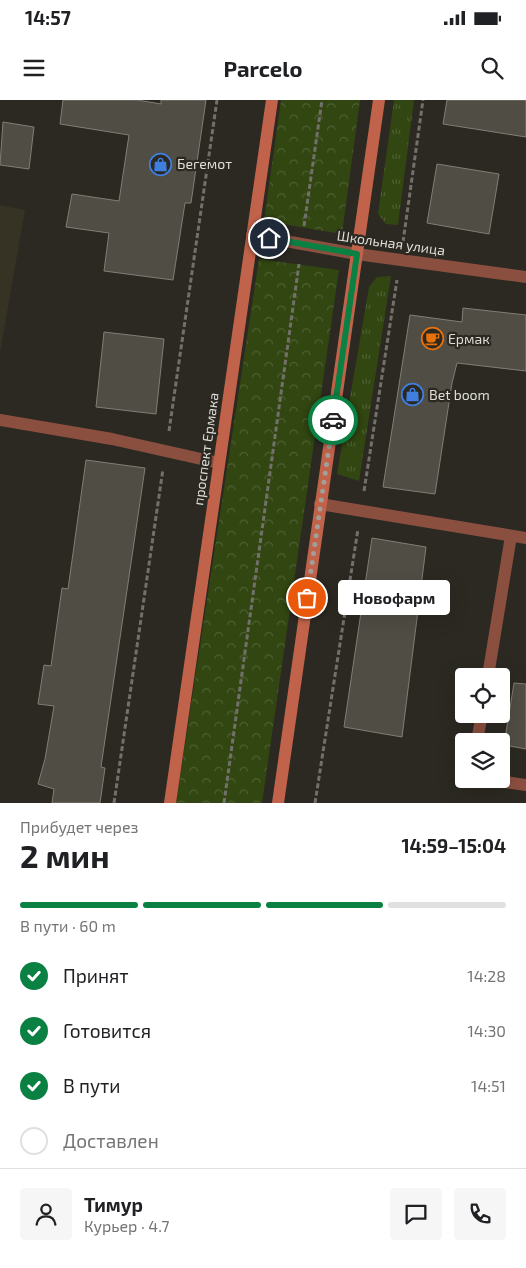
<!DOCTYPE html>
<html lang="ru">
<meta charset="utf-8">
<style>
:root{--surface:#fff;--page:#f6f6f6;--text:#202124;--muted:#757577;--line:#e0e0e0;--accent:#0b8043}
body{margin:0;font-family:"Exo 2",sans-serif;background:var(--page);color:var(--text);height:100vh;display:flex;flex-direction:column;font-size:19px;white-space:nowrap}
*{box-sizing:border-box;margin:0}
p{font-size:16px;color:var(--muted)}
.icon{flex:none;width:28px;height:28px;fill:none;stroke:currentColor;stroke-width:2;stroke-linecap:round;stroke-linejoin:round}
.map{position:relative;height:703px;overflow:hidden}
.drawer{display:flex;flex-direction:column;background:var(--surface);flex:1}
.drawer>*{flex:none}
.fabs{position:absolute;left:455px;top:568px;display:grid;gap:10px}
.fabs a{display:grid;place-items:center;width:55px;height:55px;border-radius:5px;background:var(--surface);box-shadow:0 5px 20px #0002;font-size:25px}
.pin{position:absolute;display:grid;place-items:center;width:42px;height:42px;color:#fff;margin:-21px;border:2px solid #fff;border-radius:50%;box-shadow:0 1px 5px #0007}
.courier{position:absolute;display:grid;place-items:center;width:50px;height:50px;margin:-25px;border:4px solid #0b8043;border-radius:50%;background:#fff;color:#222;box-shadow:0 1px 6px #0007}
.bubble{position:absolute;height:35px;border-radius:5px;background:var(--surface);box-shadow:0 5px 20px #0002;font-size:16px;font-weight:700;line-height:35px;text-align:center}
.head em{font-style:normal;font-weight:700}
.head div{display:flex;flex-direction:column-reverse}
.head{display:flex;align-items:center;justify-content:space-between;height:85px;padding:0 20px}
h1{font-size:32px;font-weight:700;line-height:38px}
.bar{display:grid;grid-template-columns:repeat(4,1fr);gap:8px 5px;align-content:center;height:60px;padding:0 20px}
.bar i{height:6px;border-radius:4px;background:var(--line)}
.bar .on{background:var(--accent)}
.bar p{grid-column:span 4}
.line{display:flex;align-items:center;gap:12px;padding:0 20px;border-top:1px solid var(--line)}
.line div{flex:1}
.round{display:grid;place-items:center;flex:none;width:52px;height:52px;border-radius:5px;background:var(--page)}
ol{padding:0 20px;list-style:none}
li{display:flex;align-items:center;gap:15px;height:55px}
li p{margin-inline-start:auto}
li .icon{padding:5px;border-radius:50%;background:var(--accent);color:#fff;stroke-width:4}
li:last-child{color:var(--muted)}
li i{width:28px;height:28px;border:2px solid var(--line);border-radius:50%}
.status{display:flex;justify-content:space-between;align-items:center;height:35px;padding:0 25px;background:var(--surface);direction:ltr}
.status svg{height:14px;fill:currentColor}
header{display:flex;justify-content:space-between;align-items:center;height:65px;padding:0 20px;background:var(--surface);font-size:22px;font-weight:700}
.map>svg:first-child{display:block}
</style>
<div class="status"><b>14:57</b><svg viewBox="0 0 49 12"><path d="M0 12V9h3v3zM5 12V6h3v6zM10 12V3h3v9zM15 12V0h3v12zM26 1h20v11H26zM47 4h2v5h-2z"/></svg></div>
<header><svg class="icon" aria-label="menu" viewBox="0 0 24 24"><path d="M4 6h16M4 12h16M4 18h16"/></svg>Parcelo<svg class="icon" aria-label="search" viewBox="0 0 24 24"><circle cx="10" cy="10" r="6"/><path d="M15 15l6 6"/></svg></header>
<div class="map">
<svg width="526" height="703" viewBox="0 0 526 703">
<defs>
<pattern id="grass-tufts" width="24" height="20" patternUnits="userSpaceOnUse" patternTransform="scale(1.25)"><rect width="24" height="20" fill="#314611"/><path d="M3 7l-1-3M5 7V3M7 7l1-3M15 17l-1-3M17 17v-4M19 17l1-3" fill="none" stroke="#4e6033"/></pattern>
<pattern id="park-crowns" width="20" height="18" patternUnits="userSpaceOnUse" patternTransform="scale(1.25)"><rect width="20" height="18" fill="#314611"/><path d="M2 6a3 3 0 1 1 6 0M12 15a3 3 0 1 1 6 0" fill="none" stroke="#4e6033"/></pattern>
</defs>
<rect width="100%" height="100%" fill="#2b2921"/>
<path fill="#363224" d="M0,105L25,110L0,253Z"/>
<g fill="url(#grass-tufts)">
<path d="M394,0H414L398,125L386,124L378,114Z"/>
<path d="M391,176L359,381L337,374L369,187L377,177Z"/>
</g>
<g fill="url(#park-crowns)">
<path d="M281,0H360L342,134L264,121Z"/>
<path d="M259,159L339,170L262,703H176Z"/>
</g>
<g fill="#504d45" stroke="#807e75">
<path d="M63,0H137L161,4V0H206L191,103H185L173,180L104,171L109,133L66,127L72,94L119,101L129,35L60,24Z"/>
<path d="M447,0H526V37L443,24Z"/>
<path d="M3,22L34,27L29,69L0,65Z"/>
<path d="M437,64L499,74L489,134L427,123Z"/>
<path d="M463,208L526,215V271L457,263L452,283L435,394L383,387L410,215L462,222Z"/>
<path d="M104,232L164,239L156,314L96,307Z"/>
<path d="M86,360L145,368L101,667L105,668L100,703H52L54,689L38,684L45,659L54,606L38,604L44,565L51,566L62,488L68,489Z"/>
<path d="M372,438L426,447L402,637L344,627Z"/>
<path d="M514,583L526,584V649L504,645Z"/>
</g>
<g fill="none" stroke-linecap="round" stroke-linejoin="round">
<g stroke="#72706a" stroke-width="3" stroke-dasharray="5 2.5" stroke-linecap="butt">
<path d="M304,126L322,0"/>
<path d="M403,142L423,0"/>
<path d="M169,331L217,0"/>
<path d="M364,391L397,180"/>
<path d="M114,703L163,369"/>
<path d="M224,703L299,164"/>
<path d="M315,703L358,429"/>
</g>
<g stroke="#8b4f40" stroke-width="12">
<path d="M0,320L112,339L219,363"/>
<path d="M320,404L526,438"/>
<path d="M488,576L511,436"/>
<path d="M477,641L482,614"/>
<path d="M485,679L526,685"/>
</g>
<path stroke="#8b4f40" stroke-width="12" d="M252,135L357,154L526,177"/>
<g stroke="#c1624a" stroke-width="12">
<path d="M170,703L272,0"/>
<path d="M278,703L379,0"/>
</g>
</g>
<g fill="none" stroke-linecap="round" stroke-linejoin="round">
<path stroke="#a09f99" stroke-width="5" stroke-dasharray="0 9" d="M307,498L333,320"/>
<path stroke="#0b8043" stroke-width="6" d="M269,138L357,154L333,320"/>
</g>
<defs>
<symbol id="shop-ring" viewBox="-11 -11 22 22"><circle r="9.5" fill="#2b2921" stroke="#3f7fe0" stroke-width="1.5"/><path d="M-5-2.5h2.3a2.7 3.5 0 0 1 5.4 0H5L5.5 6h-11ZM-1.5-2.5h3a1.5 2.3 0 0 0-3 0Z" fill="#3f7fe0"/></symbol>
<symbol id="cafe-ring" viewBox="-11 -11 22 22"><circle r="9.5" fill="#2b2921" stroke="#e8710a" stroke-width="1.5"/><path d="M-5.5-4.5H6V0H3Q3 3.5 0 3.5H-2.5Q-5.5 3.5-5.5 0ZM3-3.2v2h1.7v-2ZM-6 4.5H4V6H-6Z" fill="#e8710a"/></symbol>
</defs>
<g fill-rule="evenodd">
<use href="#shop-ring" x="148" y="52" width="25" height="25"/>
<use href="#cafe-ring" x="420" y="226" width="25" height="25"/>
<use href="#shop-ring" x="400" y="282" width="25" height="25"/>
</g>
<g text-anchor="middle" stroke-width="4.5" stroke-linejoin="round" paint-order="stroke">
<g font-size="14" fill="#dfded9" stroke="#2b2921" text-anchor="start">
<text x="177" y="69">Бегемот</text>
<text x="448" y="244">Ермак</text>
<text x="429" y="300">Bet boom</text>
</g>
<g font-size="14" fill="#dfded9" stroke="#2b2921">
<text transform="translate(391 143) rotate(8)" y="5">Школьная улица</text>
<text transform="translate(206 349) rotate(-82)" y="5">проспект Ермака</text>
</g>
</g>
</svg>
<div class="fabs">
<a><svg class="icon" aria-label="locate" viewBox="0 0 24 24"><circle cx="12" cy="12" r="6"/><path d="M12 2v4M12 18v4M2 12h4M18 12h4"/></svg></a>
<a><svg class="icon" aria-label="layers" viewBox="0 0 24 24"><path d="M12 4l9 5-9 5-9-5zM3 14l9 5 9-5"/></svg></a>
</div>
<div class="pin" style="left:307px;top:498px;background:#ea580c"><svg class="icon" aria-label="bag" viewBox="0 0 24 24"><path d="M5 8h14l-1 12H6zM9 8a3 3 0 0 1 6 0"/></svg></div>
<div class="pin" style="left:269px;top:138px;background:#1f2937"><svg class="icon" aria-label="home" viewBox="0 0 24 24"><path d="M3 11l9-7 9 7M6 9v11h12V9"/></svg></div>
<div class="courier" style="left:333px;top:320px"><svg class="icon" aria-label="car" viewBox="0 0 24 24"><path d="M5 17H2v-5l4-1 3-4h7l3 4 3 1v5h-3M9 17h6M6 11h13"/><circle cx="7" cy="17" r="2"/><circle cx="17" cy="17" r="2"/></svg></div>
<div class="bubble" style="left:338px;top:480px;width:112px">Новофарм</div>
</div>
<section class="drawer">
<div class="head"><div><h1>2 мин</h1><p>Прибудет через</p></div><em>14:59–15:04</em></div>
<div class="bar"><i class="on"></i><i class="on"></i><i class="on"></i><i></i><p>В пути · 60 m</p></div>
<ol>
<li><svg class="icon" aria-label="check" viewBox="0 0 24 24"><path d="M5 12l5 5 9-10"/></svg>Принят<p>14:28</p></li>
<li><svg class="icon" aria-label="check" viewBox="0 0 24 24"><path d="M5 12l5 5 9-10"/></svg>Готовится<p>14:30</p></li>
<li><svg class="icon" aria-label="check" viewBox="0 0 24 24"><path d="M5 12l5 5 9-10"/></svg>В пути<p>14:51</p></li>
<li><i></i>Доставлен</li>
</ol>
<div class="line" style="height:90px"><a class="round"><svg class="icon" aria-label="person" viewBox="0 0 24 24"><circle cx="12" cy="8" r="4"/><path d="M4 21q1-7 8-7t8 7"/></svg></a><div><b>Тимур</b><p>Курьер · 4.7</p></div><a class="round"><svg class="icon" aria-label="chat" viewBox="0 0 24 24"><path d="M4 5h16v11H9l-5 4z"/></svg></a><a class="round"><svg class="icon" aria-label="phone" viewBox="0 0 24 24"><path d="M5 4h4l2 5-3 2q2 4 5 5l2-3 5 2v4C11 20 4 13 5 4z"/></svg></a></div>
</section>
